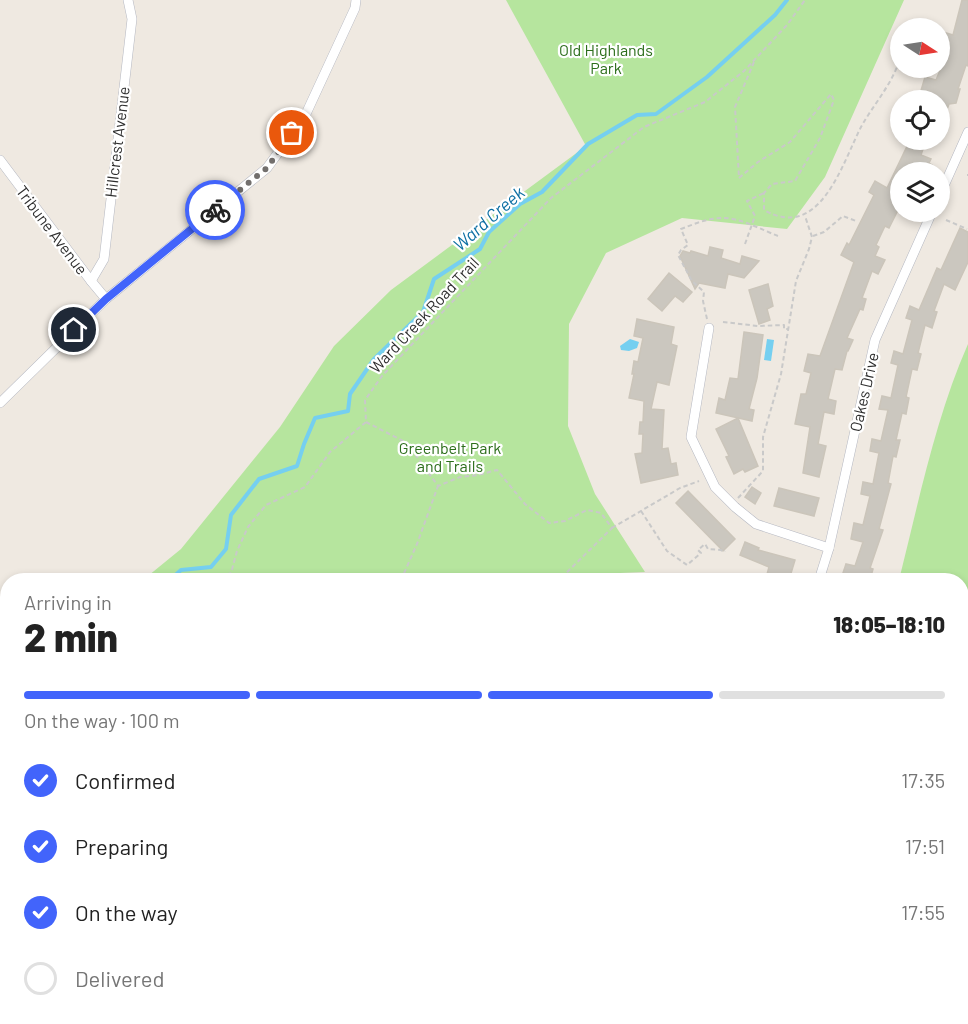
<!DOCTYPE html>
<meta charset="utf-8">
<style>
:root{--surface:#fff;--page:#f6f6f6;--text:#222;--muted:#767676;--line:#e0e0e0;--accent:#4264fb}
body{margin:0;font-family:Barlow,sans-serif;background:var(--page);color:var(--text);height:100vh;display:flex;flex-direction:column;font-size:22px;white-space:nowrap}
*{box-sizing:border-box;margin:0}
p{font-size:20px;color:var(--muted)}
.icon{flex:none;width:33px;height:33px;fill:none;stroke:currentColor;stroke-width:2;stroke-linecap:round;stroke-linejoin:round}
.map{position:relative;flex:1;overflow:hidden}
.sheet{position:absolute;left:0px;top:573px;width:969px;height:452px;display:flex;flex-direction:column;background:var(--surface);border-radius:24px 24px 0 0;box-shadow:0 3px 9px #0003}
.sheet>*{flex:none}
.needle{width:39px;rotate:102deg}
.tools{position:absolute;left:890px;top:18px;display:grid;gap:12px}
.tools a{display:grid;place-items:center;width:60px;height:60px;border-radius:50%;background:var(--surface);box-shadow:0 3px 9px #0003;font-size:30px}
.pin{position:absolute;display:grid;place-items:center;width:51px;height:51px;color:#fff;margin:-26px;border:3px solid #fff;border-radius:50%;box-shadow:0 2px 6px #0007}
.courier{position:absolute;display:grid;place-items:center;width:60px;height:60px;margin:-30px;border:4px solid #4264fb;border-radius:50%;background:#fff;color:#222;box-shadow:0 2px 8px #0007}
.summary em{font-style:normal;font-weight:800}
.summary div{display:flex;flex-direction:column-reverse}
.summary{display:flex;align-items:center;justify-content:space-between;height:102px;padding:0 24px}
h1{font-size:39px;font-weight:800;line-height:45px}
.bar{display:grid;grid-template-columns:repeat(4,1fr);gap:9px 6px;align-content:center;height:72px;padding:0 24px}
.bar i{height:8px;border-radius:4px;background:var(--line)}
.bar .selected{background:var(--accent)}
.bar p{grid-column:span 4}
ol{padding:0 24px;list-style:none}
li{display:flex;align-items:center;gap:18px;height:66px}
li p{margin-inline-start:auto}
li .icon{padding:6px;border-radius:50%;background:var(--accent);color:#fff;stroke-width:4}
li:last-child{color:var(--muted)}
li i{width:33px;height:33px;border:3px solid var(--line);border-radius:50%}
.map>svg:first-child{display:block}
</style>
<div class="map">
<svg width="968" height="1024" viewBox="0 0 968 1024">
<rect width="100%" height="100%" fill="#efe9e1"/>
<g fill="#b6e59e">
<path d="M506,0H904L825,177L787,229L682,218L606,253L569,324L568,426L595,494L645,572L571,575L566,580H143L181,549L280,427L334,346L391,290L586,146Z"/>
<path d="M968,344V884L963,883L962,890V580H899C919,501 935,419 968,344Z"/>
<path d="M7,710L8,1017H59L47,1024H0V713Z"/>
<path d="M173,1017H361L358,1024H177Z"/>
<path d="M566,1017H930L929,1024H559Z"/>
</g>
<g fill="#75cff0">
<path d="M630,339L639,342L637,348L629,351L621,350L620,346Z"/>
<path d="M767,339L774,340L771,361L764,360Z"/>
</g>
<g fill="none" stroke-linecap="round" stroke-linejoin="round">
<g stroke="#75cff0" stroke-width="4">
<path d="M170,580L181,570L211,567L226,549L231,515L259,479L297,466L304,444L315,418L348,411L350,394L374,359L423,312L434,279L480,249L489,232L520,204L542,192L588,144L637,115L656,114L707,77L775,15L787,0"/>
<path d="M0,778L8,777"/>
<path d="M962,782L968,775"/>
<path d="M905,1017L906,1024"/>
</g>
</g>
<g fill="#cbc7bf" stroke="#cbc5ba" stroke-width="1.5">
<path d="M962,0H968V66L966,65L958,89H960L956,103L949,104L940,129L939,100L920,94L925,77L936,80L941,68L948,47L939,45L943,32L953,35Z"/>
<path d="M910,140H926L921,155L931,159L929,163L932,165L928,172H900V206L889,228L885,226L876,245L879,247L875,256L885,260L878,274L872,271L862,298L866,299L863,310L860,309L847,338L853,340L848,351H847L842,370L835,369L828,399L836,401L834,414L824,412L818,444L826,446L819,477L803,473L810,427L795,424L801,394H806L811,373L804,371L808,354L820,356L854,262L841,255L847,243L849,245L874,195L869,192L875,181L887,188Z"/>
<path d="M960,228L968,232V262L955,290L944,284L934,311L937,312L932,328L925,325L918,353L921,354L917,370L912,369L906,397L909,398L906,414L902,413L896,440H900L896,457L893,456L888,483L891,484L879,529L883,530L870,568L873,569L870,580H854L842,576L846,564L855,566L863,542L851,539L854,523L863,525L870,496L861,494L863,482L873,484L879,453L870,451L872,439L881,441L888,410L879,409L882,396L891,398L898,365L891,363L894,351L903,354L912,320L906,318L910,306L919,310L937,268L941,270Z"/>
<path d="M710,247L723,250L721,258L740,264L742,256L759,261L744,278L728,274L725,288L699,283L695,289L680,256L683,251L690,253L691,251L708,256Z"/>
<path d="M669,273L692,292L683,302L675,296L662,311L648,299Z"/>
<path d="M768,284L773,306L767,309L770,320L759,324L749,290Z"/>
<path d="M637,319L674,327L671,344L677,346L669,385L657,382L651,409L664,410L662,449L668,448L671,464L676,463L678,475L641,483L635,454L642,453L643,434H639L640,422H643L644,401L629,398L634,374H632L634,361L638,362L643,338L634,336Z"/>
<path d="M744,332L763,335L757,378L749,409L754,410L752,421L716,413L719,398L725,400L730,378L738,379Z"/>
<path d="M738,418L758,466L745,472L743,469L734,474L726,457L729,456L716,429Z"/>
<path d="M752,487L761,493L755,504L745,497Z"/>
<path d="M779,488L819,498L814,516L774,506Z"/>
<path d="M688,491L735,539L723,551L676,503Z"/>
<path d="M745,542L759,548L758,550L795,560L789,580H775L766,578L769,567L740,555Z"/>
</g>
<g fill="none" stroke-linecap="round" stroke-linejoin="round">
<defs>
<g id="minor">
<path d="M0,160L91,281L106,299"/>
<path d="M939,197L968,132"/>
<path d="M91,281L104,259L132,19L128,0"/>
<path d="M709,328L691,437L715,487L735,507L756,524L829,548"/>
<path d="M0,403L106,299L267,168L305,116L355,8L356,0"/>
<path d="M819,580L829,548L875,340L932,212"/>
<path d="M467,1024L469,1017"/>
</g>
</defs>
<use href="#minor" stroke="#b4b7c1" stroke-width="10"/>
<g stroke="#c9c9c9" stroke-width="2" stroke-dasharray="4.5 3" stroke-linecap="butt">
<path d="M754,62L735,107L739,178L758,162L790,142L831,94L834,100L820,138L795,181L772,184L764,193V210C820,242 842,164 861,127C872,107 888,89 897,67H900"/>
<path d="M903,68H912"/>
<path d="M967,175H968"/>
<path d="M946,220L967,229"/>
<path d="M813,236L824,232L843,216L856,221"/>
<path d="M745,244L755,216L747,201L764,193"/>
<path d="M707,319L703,301L704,292L692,281L678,255L681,250L688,245L681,229C694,224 708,218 723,218C741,218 762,230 778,236"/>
<path d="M723,322L758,326L784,325V329H789"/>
<path d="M366,422L407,443L438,486L460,477L478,475L497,470L525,504L549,523L565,521L587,510L601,513L612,528L559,580"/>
<path d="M738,498L763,471V437L781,374L796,281L809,249L812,237L805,216"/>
<path d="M641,511L667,551L687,565L701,553L698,550L705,544L708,549L721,550L723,552L725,551"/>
<path d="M612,528L680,488L699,481"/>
<path d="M213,580L231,573L237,551L248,527L266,505L305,487L330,452L366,422L365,400L382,376L551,198L644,127L705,102L744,71L787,25L805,0"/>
<path d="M401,580L417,544L438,486"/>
<path d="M962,718L968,707"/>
<path d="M0,839L8,814"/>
<path d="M351,1017L353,1024"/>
<path d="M688,1017L689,1024"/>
<path d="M873,1024L876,1017"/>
</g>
<use href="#minor" stroke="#fff" stroke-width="9"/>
</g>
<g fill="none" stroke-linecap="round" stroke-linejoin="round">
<path stroke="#726f6d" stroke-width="6" stroke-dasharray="0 10.8" d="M215,210L267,168L292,133"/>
<path stroke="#4264fb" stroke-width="8" d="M74,330L106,299L215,210"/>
</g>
<g text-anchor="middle" stroke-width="4.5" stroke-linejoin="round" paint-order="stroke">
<g font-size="16" fill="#2c6e1b" stroke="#fff">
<text x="606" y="56">Old Highlands<tspan x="606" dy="18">Park</tspan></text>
<text x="450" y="454">Greenbelt Park<tspan x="450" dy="18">and Trails</tspan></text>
</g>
<g font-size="16" fill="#2e2e2e" stroke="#fff">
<text transform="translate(117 142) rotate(-83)" y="6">Hillcrest Avenue</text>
<text transform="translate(52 230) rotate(53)" y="6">Tribune Avenue</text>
<text transform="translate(424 315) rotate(-47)" y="6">Ward Creek Road Trail</text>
<text transform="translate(864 392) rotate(-77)" y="6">Oakes Drive</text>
</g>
<g font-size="18" font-style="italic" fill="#0d6fa3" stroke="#fff">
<text transform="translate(489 219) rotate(-41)" y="6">Ward Creek</text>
</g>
</g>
</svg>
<div class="tools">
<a><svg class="needle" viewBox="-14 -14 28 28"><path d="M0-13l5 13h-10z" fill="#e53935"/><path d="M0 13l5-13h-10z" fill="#767676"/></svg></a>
<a><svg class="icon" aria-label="locate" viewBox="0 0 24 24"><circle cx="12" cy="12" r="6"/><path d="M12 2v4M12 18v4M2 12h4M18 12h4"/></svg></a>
<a><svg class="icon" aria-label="layers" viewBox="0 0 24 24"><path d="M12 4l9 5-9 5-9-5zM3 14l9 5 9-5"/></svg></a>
</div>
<div class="pin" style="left:292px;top:133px;background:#ea580c"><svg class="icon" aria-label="bag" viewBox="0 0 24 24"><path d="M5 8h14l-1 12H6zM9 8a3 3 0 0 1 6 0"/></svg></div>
<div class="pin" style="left:74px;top:330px;background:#1f2937"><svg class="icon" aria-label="home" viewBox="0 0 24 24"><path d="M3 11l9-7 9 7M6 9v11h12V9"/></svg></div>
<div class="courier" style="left:215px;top:210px"><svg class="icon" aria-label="bike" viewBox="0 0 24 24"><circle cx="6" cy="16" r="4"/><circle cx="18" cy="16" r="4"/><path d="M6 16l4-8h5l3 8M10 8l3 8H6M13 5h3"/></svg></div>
<section class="sheet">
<div class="summary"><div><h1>2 min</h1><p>Arriving in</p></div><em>18:05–18:10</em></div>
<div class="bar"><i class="selected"></i><i class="selected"></i><i class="selected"></i><i></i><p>On the way · 100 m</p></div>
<ol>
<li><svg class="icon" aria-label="check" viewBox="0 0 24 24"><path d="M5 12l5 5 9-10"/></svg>Confirmed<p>17:35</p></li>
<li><svg class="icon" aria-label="check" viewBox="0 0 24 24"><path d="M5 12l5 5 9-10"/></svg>Preparing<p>17:51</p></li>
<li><svg class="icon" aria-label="check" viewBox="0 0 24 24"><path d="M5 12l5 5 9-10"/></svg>On the way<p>17:55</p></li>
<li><i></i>Delivered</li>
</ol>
</section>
</div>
